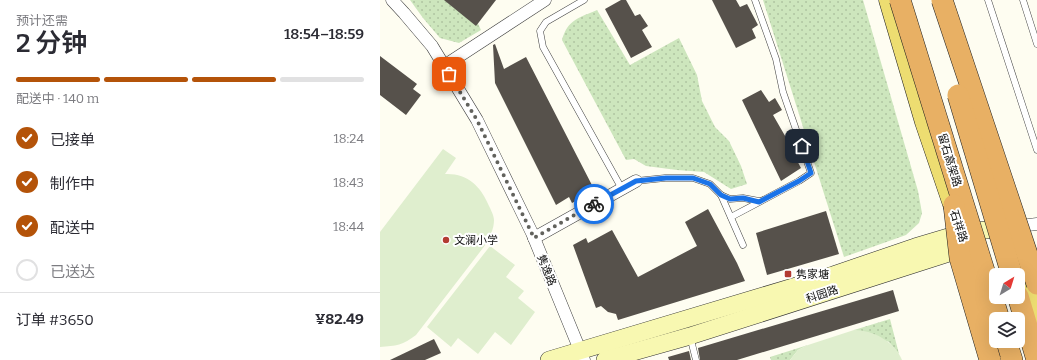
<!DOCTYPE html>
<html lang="zh">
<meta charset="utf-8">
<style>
:root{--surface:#fff;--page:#f2f2f3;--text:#2b2b33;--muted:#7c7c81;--line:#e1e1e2;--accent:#b45309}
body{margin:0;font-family:Bitter,"Noto Sans SC",serif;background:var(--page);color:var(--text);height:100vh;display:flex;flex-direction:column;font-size:15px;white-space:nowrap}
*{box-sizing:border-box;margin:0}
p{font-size:13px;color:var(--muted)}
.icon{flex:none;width:22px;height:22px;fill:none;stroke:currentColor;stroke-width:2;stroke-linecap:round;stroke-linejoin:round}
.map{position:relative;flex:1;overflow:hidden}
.details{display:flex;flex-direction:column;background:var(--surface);width:380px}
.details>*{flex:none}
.needle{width:26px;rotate:38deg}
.controls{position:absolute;left:609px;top:268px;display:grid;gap:8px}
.controls a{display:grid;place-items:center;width:36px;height:36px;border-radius:6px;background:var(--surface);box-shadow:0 4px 16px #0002;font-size:20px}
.pin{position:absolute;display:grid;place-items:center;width:34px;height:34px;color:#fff;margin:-17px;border-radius:8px;box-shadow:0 2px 6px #0006}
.courier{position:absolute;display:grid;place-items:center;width:40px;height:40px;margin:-20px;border:3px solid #1a73e8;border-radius:50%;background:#fff;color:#222;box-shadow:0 1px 5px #0007}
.summary em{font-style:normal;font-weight:600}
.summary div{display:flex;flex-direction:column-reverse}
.summary{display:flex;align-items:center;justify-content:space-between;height:68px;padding:0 16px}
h1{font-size:26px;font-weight:600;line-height:30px}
.bar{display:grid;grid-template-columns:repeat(4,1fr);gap:6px 4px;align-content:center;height:48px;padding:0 16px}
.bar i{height:5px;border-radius:3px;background:var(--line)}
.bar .selected{background:var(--accent)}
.bar p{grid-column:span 4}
.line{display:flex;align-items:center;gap:10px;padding:0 16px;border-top:1px solid var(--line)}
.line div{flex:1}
ol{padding:0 16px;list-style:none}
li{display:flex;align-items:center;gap:12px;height:44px}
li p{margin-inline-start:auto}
li .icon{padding:4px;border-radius:50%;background:var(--accent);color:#fff;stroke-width:4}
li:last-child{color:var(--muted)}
li i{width:22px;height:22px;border:2px solid var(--line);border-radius:50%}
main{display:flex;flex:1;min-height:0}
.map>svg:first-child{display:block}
</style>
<main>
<section class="details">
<div class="summary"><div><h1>2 分钟</h1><p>预计还需</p></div><em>18:54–18:59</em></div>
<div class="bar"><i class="selected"></i><i class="selected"></i><i class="selected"></i><i></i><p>配送中 · 140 m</p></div>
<ol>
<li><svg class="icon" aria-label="check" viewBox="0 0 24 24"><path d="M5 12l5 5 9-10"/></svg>已接单<p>18:24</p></li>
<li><svg class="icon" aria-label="check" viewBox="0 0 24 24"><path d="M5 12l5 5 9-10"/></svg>制作中<p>18:43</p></li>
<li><svg class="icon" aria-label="check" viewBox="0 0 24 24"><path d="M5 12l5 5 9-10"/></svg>配送中<p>18:44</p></li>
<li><i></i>已送达</li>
</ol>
<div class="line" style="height:52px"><div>订单 #3650</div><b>¥82.49</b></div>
</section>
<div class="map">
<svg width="657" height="360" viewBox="0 0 657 360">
<defs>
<pattern id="grass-dots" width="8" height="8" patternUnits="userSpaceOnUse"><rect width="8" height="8" fill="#cde6bd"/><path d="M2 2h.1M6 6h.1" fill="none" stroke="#afc4a1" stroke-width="1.8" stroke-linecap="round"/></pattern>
</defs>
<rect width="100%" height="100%" fill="#fefdf1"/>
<g fill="url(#grass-dots)">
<path d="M30,0H80L92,11L101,30L79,43L60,38L43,18Z"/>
<path d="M383,0H483L538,191L542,213L539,223L526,235L464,257Z"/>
<path d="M217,10L250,65L299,38L317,75L322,101L335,127L349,141L361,166L367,184L351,189L324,172L297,170L266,166L254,159L246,160L182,40C188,19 199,18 217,10Z"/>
<path d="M510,319L519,354L509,342L474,330Z"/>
<path d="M428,345L418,350L410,360H391L390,357Z"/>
</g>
<g fill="#dfeece">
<path d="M63,149L76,158L65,174C87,173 101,186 109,206C111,210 114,216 114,220C114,229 110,236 106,244L36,335C23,345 16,346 0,347V232Z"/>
<path d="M110,246L135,265L126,277L144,291L138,298L155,312L131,345L115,332L98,354L78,338L71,347L47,327Z"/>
<path d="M474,330C493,330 514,341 522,360H410L418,350L428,345Z"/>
</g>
<g fill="#56514b">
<path d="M64,0H116L96,26Z"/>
<path d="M241,0H246L255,16L260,14L268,26L262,30L272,47L251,58L225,9Z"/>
<path d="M332,0H356L360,7L367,4L378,25L372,29L376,38L356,48Z"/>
<path d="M115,44L124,69L146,57L215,191L192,203L189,197L176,205L115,83L113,45Z"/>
<path d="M0,56L37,84L33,89L41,95L26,115L0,95Z"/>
<path d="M381,90L389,102L395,98L402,110L393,115L408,141L414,138L419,152L414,155L421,168L401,181L362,100Z"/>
<path d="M328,209L357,263L365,281L238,320L236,314L228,312L221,306L216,308L193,245L206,238L208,243L232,230L258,277L317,246L305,222Z"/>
<path d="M446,211L459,254L387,275L376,233Z"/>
<path d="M513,290L519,311L357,360H320L318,348Z"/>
<path d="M54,339L61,353L45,360H10Z"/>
<path d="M309,351L311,360H289L288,357Z"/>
</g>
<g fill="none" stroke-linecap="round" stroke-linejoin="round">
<defs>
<g id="lane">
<path d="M204,0L166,22L160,31L163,47L242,189"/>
<path d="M608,0L657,150"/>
<path d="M643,0L657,44"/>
<path d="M256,181L285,178H313L330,184L341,195L363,245"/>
<path d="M341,195L350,199L363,198L379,201"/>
<path d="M351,217L419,181L431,173L403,92L396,59L375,0"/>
<path d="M310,336L316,360"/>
</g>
<g id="street">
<path d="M12,0L24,13L52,46L97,120L152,233L204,360"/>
<path d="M64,66L165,0"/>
<path d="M632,227L657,224"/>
<path d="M154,238L256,181"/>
</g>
<g id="secondary">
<path d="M169,360L453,275L535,247L582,233L629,227"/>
<path d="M225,360L310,336L591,246"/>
</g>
<g id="primary">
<path d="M508,0L544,122L577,219"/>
<path d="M640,264L657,320"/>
</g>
<g id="highway">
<path d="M638,296L657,360"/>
<path d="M626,341L632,360"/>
</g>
</defs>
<use href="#lane" stroke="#414141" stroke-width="7"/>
<use href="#street" stroke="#414141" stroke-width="13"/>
<use href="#secondary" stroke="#303030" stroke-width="18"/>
<use href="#primary" stroke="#1f1f1f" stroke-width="19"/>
<use href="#highway" stroke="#1f1f1f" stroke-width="22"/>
<use href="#lane" stroke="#fff" stroke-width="6"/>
<use href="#street" stroke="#fff" stroke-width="12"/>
<use href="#secondary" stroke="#f8f8b1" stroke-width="17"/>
<use href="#primary" stroke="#eddd71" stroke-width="18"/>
<use href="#highway" stroke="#e8b064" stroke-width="21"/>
<defs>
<g id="highway-bridge">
<path d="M520,0L619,319"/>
<path d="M562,0L657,284"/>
<path d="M578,95L632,275"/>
<path d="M574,205L580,258L610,360"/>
</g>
</defs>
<use href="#highway-bridge" stroke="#1f1f1f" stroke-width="22" stroke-linecap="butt"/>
<use href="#highway-bridge" stroke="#e8b064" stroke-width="21"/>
</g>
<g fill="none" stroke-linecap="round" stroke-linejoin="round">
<path stroke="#62625d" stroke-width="4" stroke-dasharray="0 7.2" d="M69,74L97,120L154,238L214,204"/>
<path stroke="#1a73e8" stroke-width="5" d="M214,204L256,181L286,178H313L330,184L341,195L350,199L363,198L379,202L419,181L431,173L422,146"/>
</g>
<g fill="#b33b32" stroke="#fff" stroke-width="1.5">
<circle cx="66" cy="240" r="4"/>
<rect x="404" y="270" width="8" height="8" rx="2"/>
</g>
<g text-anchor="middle" stroke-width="4" stroke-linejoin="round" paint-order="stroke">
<g font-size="11" fill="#0e0e0e" stroke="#fff">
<text transform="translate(570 160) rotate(73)" y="4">留石高架路</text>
<text transform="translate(579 226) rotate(72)" y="4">石祥路</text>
<text transform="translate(167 270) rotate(68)" y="4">隽逸路</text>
<text transform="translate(442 294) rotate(-18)" y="4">科园路</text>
</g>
<g font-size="11" fill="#0e0e0e" stroke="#fff" text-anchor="start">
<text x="74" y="244">文澜小学</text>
<text x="416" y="278">隽家塘</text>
</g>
</g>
</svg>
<div class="controls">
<a><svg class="needle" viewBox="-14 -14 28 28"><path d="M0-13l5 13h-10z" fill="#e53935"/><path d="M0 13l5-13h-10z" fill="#7c7c81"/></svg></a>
<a><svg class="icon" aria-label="layers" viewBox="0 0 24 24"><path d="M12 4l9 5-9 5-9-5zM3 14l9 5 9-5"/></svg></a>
</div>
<div class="pin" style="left:69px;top:74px;background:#ea580c"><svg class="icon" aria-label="bag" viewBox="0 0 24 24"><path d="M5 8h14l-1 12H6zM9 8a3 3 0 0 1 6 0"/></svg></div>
<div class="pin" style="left:422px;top:146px;background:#1f2937"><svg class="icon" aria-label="home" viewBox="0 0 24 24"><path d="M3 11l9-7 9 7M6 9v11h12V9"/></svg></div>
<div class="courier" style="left:214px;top:204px"><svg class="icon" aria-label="bike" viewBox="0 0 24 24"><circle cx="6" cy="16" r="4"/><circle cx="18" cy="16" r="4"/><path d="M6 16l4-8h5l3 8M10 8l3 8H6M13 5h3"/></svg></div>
</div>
</main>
